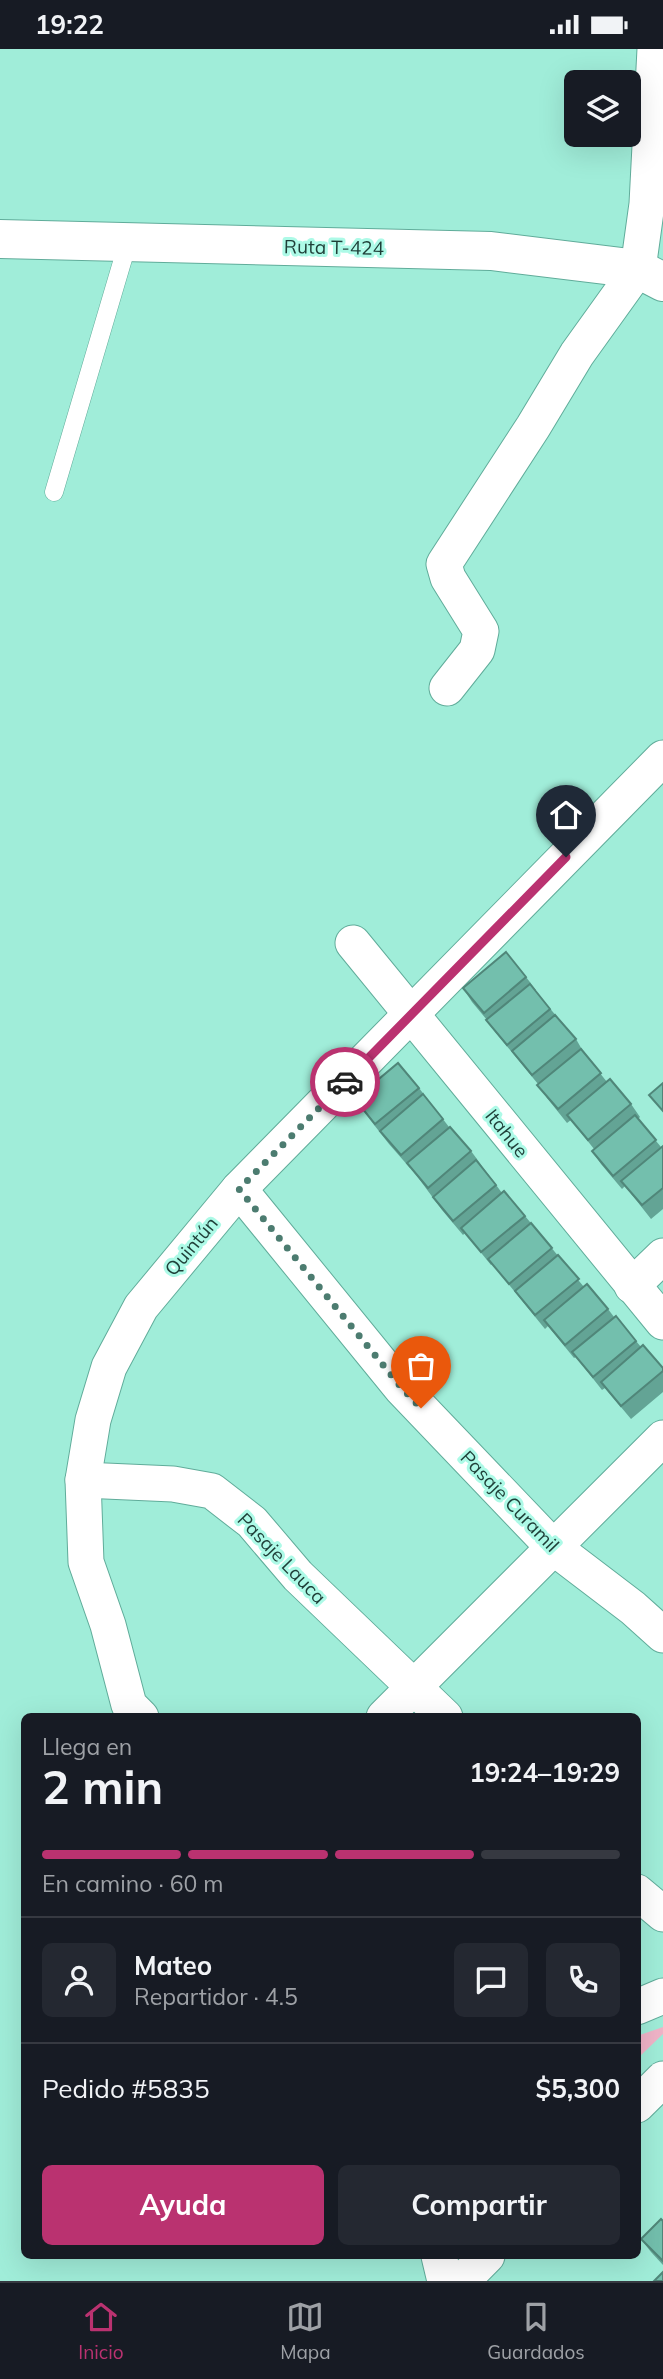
<!DOCTYPE html>
<html lang="es">
<meta charset="utf-8">
<style>
:root{--surface:#171b24;--page:#242831;--text:#f1f3f6;--muted:#9ea1a6;--line:#363941;--accent:#ba3270}
body{margin:0;font-family:Mulish,sans-serif;background:var(--page);color:var(--text);height:100vh;display:flex;flex-direction:column;font-size:26px;white-space:nowrap}
*{box-sizing:border-box;margin:0}
p{font-size:23px;color:var(--muted)}
.icon{flex:none;width:38px;height:38px;fill:none;stroke:currentColor;stroke-width:2;stroke-linecap:round;stroke-linejoin:round}
.map{position:relative;flex:1;overflow:hidden}
.side{position:absolute;left:21px;top:1664px;width:620px;height:546px;display:flex;flex-direction:column;background:var(--surface);border-radius:10px;box-shadow:0 7px 28px #0002}
.side>*{flex:none}
.buttons{position:absolute;left:564px;top:21px;display:grid;gap:14px}
.buttons a{display:grid;place-items:center;width:77px;height:77px;border-radius:10px;background:var(--surface);box-shadow:0 7px 28px #0002;font-size:35px}
.pin{position:absolute;display:grid;place-items:center;width:60px;height:60px;color:#fff;margin:-72px -30px;border-radius:50% 50% 50% 0;rotate:-45deg;box-shadow:0 0 7px #0007}
.pin .icon{rotate:45deg}
.courier{position:absolute;display:grid;place-items:center;width:70px;height:70px;margin:-35px;border:5px solid #ba3270;border-radius:50%;background:#fff;color:#222;box-shadow:0 2px 9px #0007}
.headline em{font-style:normal;font-weight:700}
.headline div{display:flex;flex-direction:column-reverse}
.headline{display:flex;align-items:center;justify-content:space-between;height:119px;padding:0 21px}
h1{font-size:46px;font-weight:700;line-height:52px}
.bar{display:grid;grid-template-columns:repeat(4,1fr);gap:10px 7px;align-content:center;height:84px;padding:0 21px}
.bar i{height:9px;border-radius:5px;background:var(--line)}
.bar .on{background:var(--accent)}
.bar p{grid-column:span 4}
.line{display:flex;align-items:center;gap:18px;padding:0 21px;border-top:2px solid var(--line)}
.line div{flex:1}
.round{display:grid;place-items:center;flex:none;width:74px;height:74px;border-radius:10px;background:var(--page)}
.button{display:flex;gap:14px;margin-top:auto;padding:14px 21px}
.button a{flex:1;height:80px;border-radius:10px;background:var(--accent);color:#fff;font-size:28px;font-weight:700;line-height:80px;text-align:center}
.button a+a{background:var(--page);color:var(--text)}
.status{display:flex;justify-content:space-between;align-items:center;height:49px;padding:0 35px;background:var(--surface);direction:ltr}
.status svg{height:19px;fill:currentColor}
.dock{display:flex;justify-content:space-around;align-items:center;height:98px;border-top:2px solid var(--line);background:var(--surface);font-size:19px;color:var(--muted)}
.dock a{display:grid;justify-items:center;gap:4px}
.dock .on{color:var(--accent)}
.map>svg:first-child{display:block}
</style>
<div class="status"><b>19:22</b><svg viewBox="0 0 49 12"><path d="M0 12V9h3v3zM5 12V6h3v6zM10 12V3h3v9zM15 12V0h3v12zM26 1h20v11H26zM47 4h2v5h-2z"/></svg></div>
<div class="map">
<svg width="663" height="2232" viewBox="0 0 663 2232">
<rect width="100%" height="100%" fill="#a0edd9"/>
<path fill="#f0b4c8" d="M663,1978V1985L637,2010V1987Z"/>
<g fill="none" stroke-linecap="round" stroke-linejoin="round">
<defs>
<path id="lane" d="M54,443L128,193"/>
<g id="street">
<path d="M447,639L477,601L481,582L448,529L444,515L533,378L577,305L638,220L647,155L655,0"/>
<path d="M353,894L663,1273"/>
<path d="M239,1140L402,1340L553,1498L633,1559L663,1586"/>
<path d="M632,1237L663,1207"/>
<path d="M83,1431L173,1435L212,1442L252,1473L298,1527L445,1668"/>
<path d="M141,1668L129,1656L108,1576L86,1513L83,1431L93,1371L109,1318L141,1258L239,1140L663,709"/>
<path d="M384,1668L663,1389"/>
<path d="M637,1843L663,1865"/>
<path d="M637,1958L663,1947"/>
<path d="M637,2056L663,2030"/>
<path d="M439,2207L445,2232"/>
<path d="M462,2232L487,2207"/>
</g>
<path id="secondary" d="M0,190L491,202L638,220L663,233"/>
</defs>
<use href="#lane" stroke="#60ac9a" stroke-width="19"/>
<use href="#street" stroke="#60ac9a" stroke-width="37"/>
<use href="#secondary" stroke="#60ac9a" stroke-width="40"/>
<use href="#lane" stroke="#fff" stroke-width="18"/>
<use href="#street" stroke="#fff" stroke-width="35"/>
<use href="#secondary" stroke="#fff" stroke-width="38"/>
</g>
<g fill="#63a495">
<path d="M526,928L536,941L535,942L576,990L584,1004L607,1033L631,1055L640,1068L638,1070L661,1098L663,1097V1160L651,1170L625,1137L622,1140L601,1115L592,1102L594,1100L571,1071L567,1074L547,1049L538,1035L496,984L486,971H487L472,953L463,939Z"/>
<path d="M419,1039L449,1078L471,1102L502,1144L525,1167L584,1238L608,1260L614,1268L636,1292L641,1298L663,1319V1343L631,1370L605,1339L602,1341L576,1308L574,1309L548,1277L545,1280L492,1215L491,1216L465,1184L463,1186L442,1161L411,1119H410L389,1095L364,1063L355,1050Z"/>
<path d="M663,2172V2216L651,2203L641,2190Z"/>
</g>
<g fill="#73bfad" stroke="#508679" stroke-width="2">
<path d="M506,903L526,928L484,964L463,939Z"/>
<path d="M530,935L550,960L507,996L486,971Z"/>
<path d="M555,966L576,990L532,1026L512,1002Z"/>
<path d="M581,1000L601,1024L558,1060L537,1036Z"/>
<path d="M398,1014L419,1039L375,1075L355,1050Z"/>
<path d="M610,1030L631,1055L588,1091L567,1066Z"/>
<path d="M663,1034V1062L649,1046Z"/>
<path d="M423,1045L443,1070L401,1106L380,1082Z"/>
<path d="M635,1066L656,1091L613,1127L592,1102Z"/>
<path d="M450,1078L471,1102L428,1139L407,1114Z"/>
<path d="M663,1097V1139L642,1156L621,1132Z"/>
<path d="M476,1111L496,1136L453,1172L433,1148Z"/>
<path d="M504,1142L525,1167L481,1203L461,1179Z"/>
<path d="M531,1174L552,1199L509,1235L488,1210Z"/>
<path d="M558,1206L579,1230L535,1266L515,1242Z"/>
<path d="M587,1235L608,1260L565,1296L544,1271Z"/>
<path d="M616,1267L636,1292L593,1328L572,1303Z"/>
<path d="M643,1296L663,1319V1322L621,1357L601,1333Z"/>
<path d="M661,2170L663,2172V2212L641,2190Z"/>
<path d="M663,2223V2232H654Z"/>
</g>
<g fill="none" stroke-linecap="round" stroke-linejoin="round">
<path stroke="#4c7c70" stroke-width="7" stroke-dasharray="0 12.6" d="M345,1033L239,1140L402,1339L421,1359"/>
<path stroke="#ba3270" stroke-width="9" d="M345,1033L566,808"/>
</g>
<g text-anchor="middle" stroke-width="6" stroke-linejoin="round" paint-order="stroke">
<g font-size="19" fill="#1f3f38" stroke="#adfae7">
<text transform="translate(334 198) rotate(1)" y="7">Ruta T-424</text>
<text transform="translate(507 1084) rotate(51)" y="7">Itahue</text>
<text transform="translate(191 1197) rotate(-50)" y="7">Quintún</text>
<text transform="translate(510 1452) rotate(46)" y="7">Pasaje Curamil</text>
<text transform="translate(282 1509) rotate(46)" y="7">Pasaje Lauca</text>
</g>
</g>
</svg>
<div class="buttons">
<a><svg class="icon" aria-label="layers" viewBox="0 0 24 24"><path d="M12 4l9 5-9 5-9-5zM3 14l9 5 9-5"/></svg></a>
</div>
<div class="pin" style="left:421px;top:1359px;background:#ea580c"><svg class="icon" aria-label="bag" viewBox="0 0 24 24"><path d="M5 8h14l-1 12H6zM9 8a3 3 0 0 1 6 0"/></svg></div>
<div class="pin" style="left:566px;top:808px;background:#1f2937"><svg class="icon" aria-label="home" viewBox="0 0 24 24"><path d="M3 11l9-7 9 7M6 9v11h12V9"/></svg></div>
<div class="courier" style="left:345px;top:1033px"><svg class="icon" aria-label="car" viewBox="0 0 24 24"><path d="M5 17H2v-5l4-1 3-4h7l3 4 3 1v5h-3M9 17h6M6 11h13"/><circle cx="7" cy="17" r="2"/><circle cx="17" cy="17" r="2"/></svg></div>
<section class="side">
<div class="headline"><div><h1>2 min</h1><p>Llega en</p></div><em>19:24–19:29</em></div>
<div class="bar"><i class="on"></i><i class="on"></i><i class="on"></i><i></i><p>En camino · 60 m</p></div>
<div class="line" style="height:126px"><a class="round"><svg class="icon" aria-label="person" viewBox="0 0 24 24"><circle cx="12" cy="8" r="4"/><path d="M4 21q1-7 8-7t8 7"/></svg></a><div><b>Mateo</b><p>Repartidor · 4.5</p></div><a class="round"><svg class="icon" aria-label="chat" viewBox="0 0 24 24"><path d="M4 5h16v11H9l-5 4z"/></svg></a><a class="round"><svg class="icon" aria-label="phone" viewBox="0 0 24 24"><path d="M5 4h4l2 5-3 2q2 4 5 5l2-3 5 2v4C11 20 4 13 5 4z"/></svg></a></div>
<div class="line" style="height:91px"><div>Pedido #5835</div><b>$5,300</b></div>
<div class="button"><a>Ayuda</a><a>Compartir</a></div>
</section>
</div>
<nav class="dock">
<a class="on"><svg class="icon" aria-label="home" viewBox="0 0 24 24"><path d="M3 11l9-7 9 7M6 9v11h12V9"/></svg>Inicio</a>
<a><svg class="icon" aria-label="map" viewBox="0 0 24 24"><path d="M3 6l6-2 6 2 6-2v14l-6 2-6-2-6 2zM9 4v14M15 6v14"/></svg>Mapa</a>
<a><svg class="icon" aria-label="saved" viewBox="0 0 24 24"><path d="M7 4h10v16l-5-4-5 4z"/></svg>Guardados</a>
</nav>
